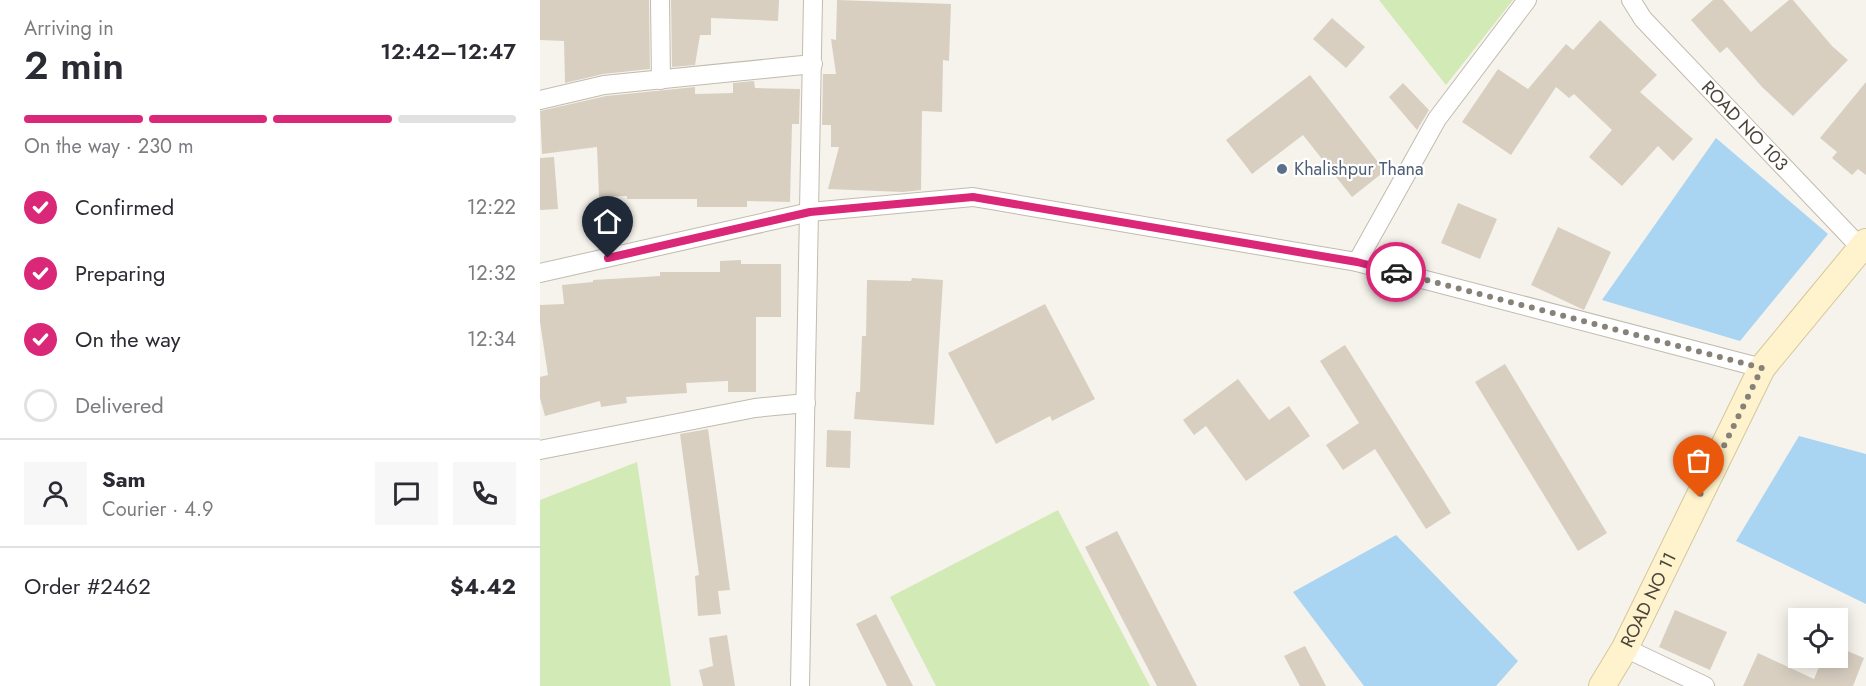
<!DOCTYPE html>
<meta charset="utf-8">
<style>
:root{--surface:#fff;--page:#f7f7f7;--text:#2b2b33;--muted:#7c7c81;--line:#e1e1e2;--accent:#db2777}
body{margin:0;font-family:Jost,sans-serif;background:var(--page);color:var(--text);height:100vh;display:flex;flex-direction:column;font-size:22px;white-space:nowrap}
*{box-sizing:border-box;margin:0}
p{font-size:20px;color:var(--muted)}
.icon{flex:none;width:33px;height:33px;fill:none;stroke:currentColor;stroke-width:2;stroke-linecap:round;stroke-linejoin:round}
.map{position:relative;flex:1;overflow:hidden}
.details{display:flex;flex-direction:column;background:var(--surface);width:540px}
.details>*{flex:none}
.buttons{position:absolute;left:1248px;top:608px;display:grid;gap:12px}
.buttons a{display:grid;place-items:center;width:60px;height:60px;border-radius:0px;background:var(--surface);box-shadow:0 3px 15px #0003;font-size:30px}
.pin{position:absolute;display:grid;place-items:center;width:51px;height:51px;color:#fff;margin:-62px -26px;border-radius:50% 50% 50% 0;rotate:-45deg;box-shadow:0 0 6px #0007}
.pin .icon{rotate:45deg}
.courier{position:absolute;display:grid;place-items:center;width:60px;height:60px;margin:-30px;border:4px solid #db2777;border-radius:50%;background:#fff;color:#222;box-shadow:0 2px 8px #0007}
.head em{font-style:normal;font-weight:600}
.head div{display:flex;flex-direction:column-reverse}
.head{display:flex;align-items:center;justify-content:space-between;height:102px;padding:0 24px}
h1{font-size:39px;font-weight:600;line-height:45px}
.bar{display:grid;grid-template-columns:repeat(4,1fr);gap:9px 6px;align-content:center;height:72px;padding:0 24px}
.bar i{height:8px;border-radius:4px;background:var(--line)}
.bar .active{background:var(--accent)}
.bar p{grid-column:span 4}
.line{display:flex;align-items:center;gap:15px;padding:0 24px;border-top:2px solid var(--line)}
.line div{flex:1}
.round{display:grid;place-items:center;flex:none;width:63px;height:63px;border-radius:0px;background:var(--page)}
ol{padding:0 24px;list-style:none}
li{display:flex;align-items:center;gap:18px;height:66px}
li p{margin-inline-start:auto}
li .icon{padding:6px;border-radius:50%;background:var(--accent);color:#fff;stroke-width:4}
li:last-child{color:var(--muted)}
li i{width:33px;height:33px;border:3px solid var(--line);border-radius:50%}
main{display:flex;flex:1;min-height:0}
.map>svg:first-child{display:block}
</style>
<main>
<section class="details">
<div class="head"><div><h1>2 min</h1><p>Arriving in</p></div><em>12:42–12:47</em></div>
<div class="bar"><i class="active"></i><i class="active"></i><i class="active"></i><i></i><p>On the way · 230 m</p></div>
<ol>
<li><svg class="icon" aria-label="check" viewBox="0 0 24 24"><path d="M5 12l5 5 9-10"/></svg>Confirmed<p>12:22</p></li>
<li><svg class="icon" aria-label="check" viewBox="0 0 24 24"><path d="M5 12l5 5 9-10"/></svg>Preparing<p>12:32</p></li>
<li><svg class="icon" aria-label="check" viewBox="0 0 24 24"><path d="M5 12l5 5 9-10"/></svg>On the way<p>12:34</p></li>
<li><i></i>Delivered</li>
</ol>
<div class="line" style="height:108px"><a class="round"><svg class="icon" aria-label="person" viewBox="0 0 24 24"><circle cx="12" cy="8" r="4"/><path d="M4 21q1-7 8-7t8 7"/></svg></a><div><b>Sam</b><p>Courier · 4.9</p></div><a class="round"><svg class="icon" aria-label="chat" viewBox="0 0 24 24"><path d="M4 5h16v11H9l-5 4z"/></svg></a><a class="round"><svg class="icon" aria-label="phone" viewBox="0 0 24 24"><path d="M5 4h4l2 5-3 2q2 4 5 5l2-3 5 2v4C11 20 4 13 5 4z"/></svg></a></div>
<div class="line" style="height:78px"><div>Order #2462</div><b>$4.42</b></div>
</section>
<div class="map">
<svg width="1326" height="686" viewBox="0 0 1326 686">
<rect width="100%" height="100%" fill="#f6f3ec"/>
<g fill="#d2eab5">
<path d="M839,0H973L906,85Z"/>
<path d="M97,462L131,686H0V500Z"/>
<path d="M518,510L610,686H396L350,597Z"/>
</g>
<g fill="#a9d4f2">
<path d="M1176,138L1288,234L1200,341L1062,300Z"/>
<path d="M1259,436L1326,454V604L1196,541Z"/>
<path d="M856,535L978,661L956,686H824L753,592Z"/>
</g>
<g fill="#d8cfc1">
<path d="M0,0H109L110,69L63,74L25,83L24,41L0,40Z"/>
<path d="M131,0H239L238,21L171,18V35H160L155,65L132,67Z"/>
<path d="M297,0L411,4L409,61L403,60L402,112L382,111L381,190L363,192L288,189L299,147H291V125H282L283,74H296L291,39L296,40Z"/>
<path d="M1173,0H1183L1211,32L1249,0H1253L1292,46L1308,60L1253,116L1222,87L1187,47L1180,53L1151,20Z"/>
<path d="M792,18L825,47L806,68L773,39Z"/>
<path d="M1060,20L1117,75L1100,92L1153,139L1133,161L1118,146L1082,186L1049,157L1072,130L1034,94L1029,98L1016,87L971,155L922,122L958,69L988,89L1026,44L1033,50Z"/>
<path d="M770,75L845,171L812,197L763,135L712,174L686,140Z"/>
<path d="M214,81L215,88L260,89L259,124H252L250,202L207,201V207H157V199H87V196L59,197L57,147L2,154L0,111L66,96L155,87V94L193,93V83Z"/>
<path d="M1326,82V175L1318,169L1312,175L1292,158L1297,152L1280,138Z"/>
<path d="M863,83L889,110L877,130L849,97Z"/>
<path d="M14,157L18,209L0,210V158Z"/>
<path d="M918,203L957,219L940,259L901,243Z"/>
<path d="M1018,227L1071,252L1044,310L991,285Z"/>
<path d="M201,260V264H241V317H216V392H188V381L146,383L147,393L86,397L87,403L61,407L60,401L5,416L0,398V377L8,375L0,322V305L24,304L22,285L53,282V280L120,276V272H180V261Z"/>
<path d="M372,278L403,280L394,425L314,419L316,392H320L322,336H326L327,280L371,281Z"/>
<path d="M505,304L555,399L512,421L510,416L456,444L408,353Z"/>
<path d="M805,345L911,513L886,529L835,449L803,470L786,445L819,423L780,361Z"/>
<path d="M965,364L1067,533L1038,551L935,382Z"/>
<path d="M698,379L729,420L749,406L770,436L706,481L666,426L654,435L643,420Z"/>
<path d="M168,429L190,590L178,591L181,614L158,616L155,576L159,575L140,434Z"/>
<path d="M287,430L311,431L310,468L286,467Z"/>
<path d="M577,531L657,686H617L545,547Z"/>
<path d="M1135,610L1187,632L1170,670L1119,647Z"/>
<path d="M336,614L373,686H347L316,624Z"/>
<path d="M187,635L195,686H163L159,670L173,666L169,638Z"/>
<path d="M765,646L786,686H760L744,656Z"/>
<path d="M1298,647L1324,658L1313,686H1203L1218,653L1274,679L1283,657H1298Z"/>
</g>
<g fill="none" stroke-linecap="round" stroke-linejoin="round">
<defs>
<g id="street">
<path d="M120,0L121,80"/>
<path id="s1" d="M1091,0L1103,19L1322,249"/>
<path d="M0,100L64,85L273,64"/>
<path d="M817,262L897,119L987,0"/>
<path d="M0,273L270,212L433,197L817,262L1222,368"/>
<path d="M0,450L215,408L266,403"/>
<path d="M1085,648L1165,686"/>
<path d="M260,686L273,0"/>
</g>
<g id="secondary">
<path id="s2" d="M1062,686L1085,648L1222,368L1326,242"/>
</g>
</defs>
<use href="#street" stroke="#c2bbae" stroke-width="20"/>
<use href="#secondary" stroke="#d6c79b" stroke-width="28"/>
<use href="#street" stroke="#fff" stroke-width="18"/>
<use href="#secondary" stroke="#fff3cd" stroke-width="26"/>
</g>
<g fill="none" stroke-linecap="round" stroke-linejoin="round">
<path stroke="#878178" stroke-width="6" stroke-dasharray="0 10.8" d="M856,272L1222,368L1159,497"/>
<path stroke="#db2777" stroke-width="8" d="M68,258L270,212L433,197L817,262L856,272"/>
</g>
<circle fill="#5c6f8a" stroke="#fff" stroke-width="2" cx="742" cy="169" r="6"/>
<g text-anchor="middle" stroke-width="4.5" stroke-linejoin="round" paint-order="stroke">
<g font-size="18" fill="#4b4439" stroke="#fff">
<text dy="6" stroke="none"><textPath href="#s1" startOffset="170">ROAD NO 103</textPath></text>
<text dy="6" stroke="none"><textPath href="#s2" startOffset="98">ROAD NO 11</textPath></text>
</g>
<g font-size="18" fill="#4e5e75" stroke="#fff" text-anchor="start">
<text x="754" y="175">Khalishpur Thana</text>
</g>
</g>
</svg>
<div class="buttons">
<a><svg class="icon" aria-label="locate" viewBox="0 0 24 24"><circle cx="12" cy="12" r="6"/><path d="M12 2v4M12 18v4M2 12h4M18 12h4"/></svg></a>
</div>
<div class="pin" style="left:1159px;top:497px;background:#ea580c"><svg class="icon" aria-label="bag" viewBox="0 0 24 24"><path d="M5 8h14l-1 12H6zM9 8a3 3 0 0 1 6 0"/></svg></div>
<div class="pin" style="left:68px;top:258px;background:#1f2937"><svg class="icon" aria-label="home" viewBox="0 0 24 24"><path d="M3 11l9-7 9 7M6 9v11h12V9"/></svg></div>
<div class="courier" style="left:856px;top:272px"><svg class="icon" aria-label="car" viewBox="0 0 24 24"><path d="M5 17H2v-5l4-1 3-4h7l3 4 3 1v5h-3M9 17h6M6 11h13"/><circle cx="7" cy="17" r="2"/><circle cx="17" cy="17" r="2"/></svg></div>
</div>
</main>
